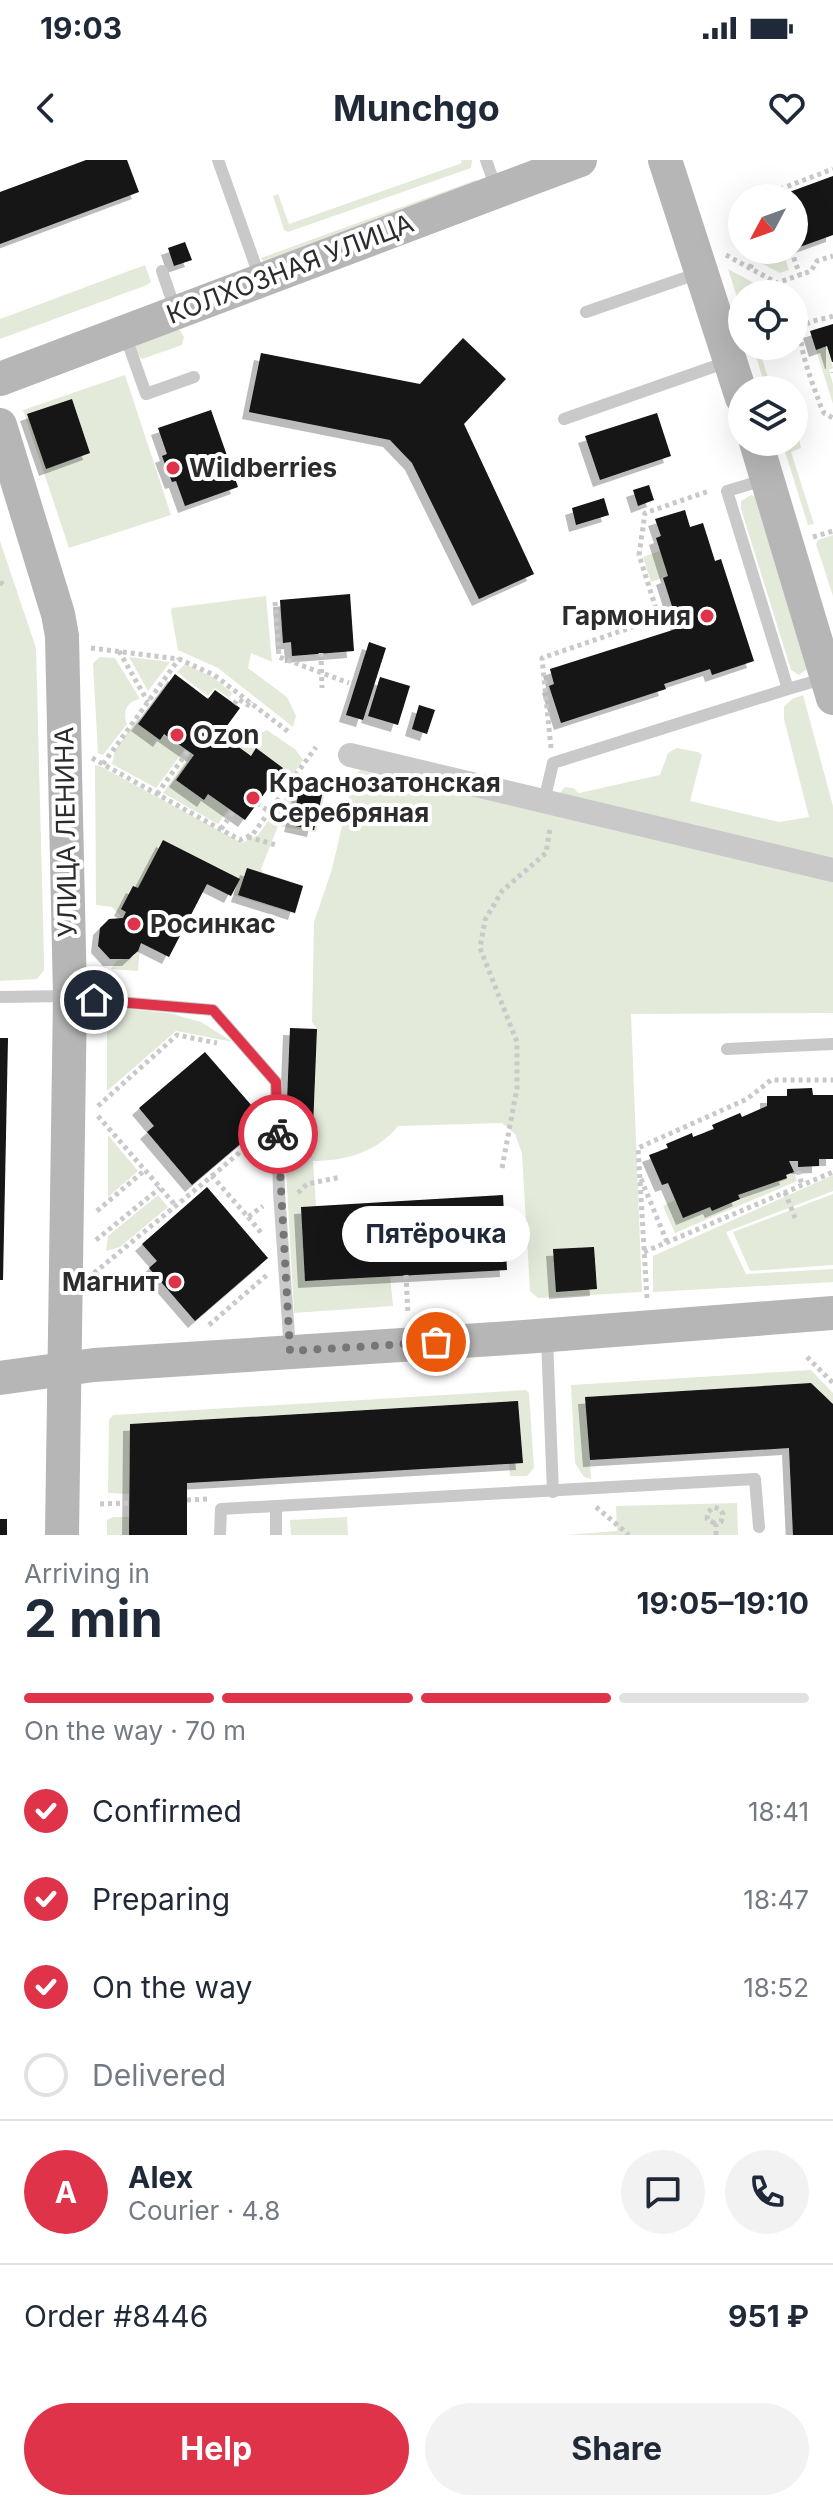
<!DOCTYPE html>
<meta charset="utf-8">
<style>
:root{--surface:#fff;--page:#f2f2f3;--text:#1f2937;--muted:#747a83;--line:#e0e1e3;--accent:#df334a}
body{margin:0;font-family:Inter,sans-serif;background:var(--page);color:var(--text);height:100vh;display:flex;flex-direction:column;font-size:30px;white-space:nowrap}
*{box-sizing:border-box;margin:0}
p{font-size:26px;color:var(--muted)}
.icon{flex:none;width:44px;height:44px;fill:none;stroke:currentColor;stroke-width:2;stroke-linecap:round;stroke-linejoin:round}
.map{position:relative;height:1375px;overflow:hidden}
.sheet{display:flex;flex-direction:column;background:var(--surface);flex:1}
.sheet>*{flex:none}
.needle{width:52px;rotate:229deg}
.controls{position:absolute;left:728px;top:24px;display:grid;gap:16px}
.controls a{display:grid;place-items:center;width:80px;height:80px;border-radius:50%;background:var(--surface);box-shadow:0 8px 32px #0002;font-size:40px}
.pin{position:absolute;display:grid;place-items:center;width:68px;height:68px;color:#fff;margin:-34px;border:4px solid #fff;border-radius:50%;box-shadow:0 2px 8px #0007}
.courier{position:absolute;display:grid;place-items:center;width:80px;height:80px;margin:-40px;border:6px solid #df334a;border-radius:50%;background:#fff;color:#222;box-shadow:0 2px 10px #0007}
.bubble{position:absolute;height:56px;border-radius:28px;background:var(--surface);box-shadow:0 8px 32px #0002;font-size:26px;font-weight:700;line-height:56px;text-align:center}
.head em{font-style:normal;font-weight:700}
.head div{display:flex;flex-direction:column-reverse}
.head{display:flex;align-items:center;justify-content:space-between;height:136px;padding:0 24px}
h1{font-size:52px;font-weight:700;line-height:60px}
.bar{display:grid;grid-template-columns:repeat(4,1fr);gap:12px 8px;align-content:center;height:96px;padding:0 24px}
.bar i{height:10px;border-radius:6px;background:var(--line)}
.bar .current{background:var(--accent)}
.bar p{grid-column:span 4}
.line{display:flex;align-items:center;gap:20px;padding:0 24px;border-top:2px solid var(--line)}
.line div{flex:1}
.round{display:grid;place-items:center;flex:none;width:84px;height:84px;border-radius:42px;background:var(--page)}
ol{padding:0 24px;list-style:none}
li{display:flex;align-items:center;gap:24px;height:88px}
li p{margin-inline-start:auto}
li .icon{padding:8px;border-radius:50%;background:var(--accent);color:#fff;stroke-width:4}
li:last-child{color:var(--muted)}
li i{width:44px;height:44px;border:4px solid var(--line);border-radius:50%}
.primary-button{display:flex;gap:16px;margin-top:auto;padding:16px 24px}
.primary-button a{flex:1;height:92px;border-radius:48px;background:var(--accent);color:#fff;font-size:32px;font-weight:700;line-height:92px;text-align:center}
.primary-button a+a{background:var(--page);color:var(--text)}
.status{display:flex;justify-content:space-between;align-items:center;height:56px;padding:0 40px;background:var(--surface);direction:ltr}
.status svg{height:22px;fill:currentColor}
header{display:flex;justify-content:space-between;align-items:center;height:104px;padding:0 24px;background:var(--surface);font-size:36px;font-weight:700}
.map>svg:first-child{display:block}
</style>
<div class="status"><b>19:03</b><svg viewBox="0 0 49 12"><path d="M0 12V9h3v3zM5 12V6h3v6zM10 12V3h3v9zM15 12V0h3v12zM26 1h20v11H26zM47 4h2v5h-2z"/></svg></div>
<header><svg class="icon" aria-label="back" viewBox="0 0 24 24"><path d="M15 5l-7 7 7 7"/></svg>Munchgo<svg class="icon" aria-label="heart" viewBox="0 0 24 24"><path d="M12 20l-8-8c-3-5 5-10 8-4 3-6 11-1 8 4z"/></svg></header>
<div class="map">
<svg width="833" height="1375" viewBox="0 0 833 1375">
<defs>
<filter id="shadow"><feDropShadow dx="-7" dy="7" stdDeviation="0" flood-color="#0004"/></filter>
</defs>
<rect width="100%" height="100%" fill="#fff"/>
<g fill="#e4eada">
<path d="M461,0H472L471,8L288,72L284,70L273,36L278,34L289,64L462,3Z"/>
<path d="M476,20L477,25L264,102L261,98Z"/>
<path d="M767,90H782L789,110L780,113L761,103Z"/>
<path d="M145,105L151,122L147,125L0,179V159Z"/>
<path d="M728,109L769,131L760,134H742V153Z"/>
<path d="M179,169L184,177L182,185L142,199L135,193V185Z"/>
<path d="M753,186H758L772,230H766Z"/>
<path d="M827,186L833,208L829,210L833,224V244L816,190Z"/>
<path d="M125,215L171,355L69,388L23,250Z"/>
<path d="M795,277L799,279L801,288L791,292L814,364L808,365L782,282H794Z"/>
<path d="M751,335L755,337L807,509L799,515L791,510L741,349V341Z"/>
<path d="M833,375V436L816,384L818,380Z"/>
<path d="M0,381L36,488L44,798V810L37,819L0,821Z"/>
<path d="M660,391L668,416L651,422L643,397Z"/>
<path d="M266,436L272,502L251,493L248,508L287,537L296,556L293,567L218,508L178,490L171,452L172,448Z"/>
<path d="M100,497L115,498L140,539C127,541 122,552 127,564L103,595L98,593L93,503Z"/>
<path d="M129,497L170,502L148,531Z"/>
<path d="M185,504L214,518L232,533L229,538L215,528L208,536L177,512Z"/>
<path d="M803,535L833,646V699L558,635L565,627L573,628L579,633L660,615L668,593L677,588L698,592L702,595L690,641L779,662L809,657L784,559V547L792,539Z"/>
<path d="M138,558L185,589L156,628L112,604L115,590Z"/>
<path d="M267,570L296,590L303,600L292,616L256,589L251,596L237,585Z"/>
<path d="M191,593L194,595L176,620L204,639L208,634L229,649L218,664L163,633Z"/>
<path d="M95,605L100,606L242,683L258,675L297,621L326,627L316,672L278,666L261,709L263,713L303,725L295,754L236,736L233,734L239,718L163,680L123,758L112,747L96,745Z"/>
<path d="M361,610L833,721V853L631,854L642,1132L538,1138L530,1131L522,993L515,974L502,963L398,966C377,992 346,1001 313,1001L316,1046L301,1047L305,1121L390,1116L393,1146L294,1153L285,991L312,992L317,869L312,862L314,762L332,709L354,615Z"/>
<path d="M140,785L138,811L111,809L116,801L134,796Z"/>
<path d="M107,847L169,853L201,862L233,882L176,871L107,931Z"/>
<path d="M108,975L138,1011L108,1037Z"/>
<path d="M794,1012L797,1021L675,1073L663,1046L675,1040L683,1058L710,1047L712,1051L739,1040L738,1035L786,1018V1015Z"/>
<path d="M833,1015V1031L726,1072L746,1114L833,1109V1122L653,1132V1096Z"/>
<path d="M833,1034V1105L750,1111L733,1072Z"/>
<path d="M158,1035L168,1047L120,1087L106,1091L108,1076Z"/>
<path d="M811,1210L833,1233V1244L811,1223L586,1237L591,1319L584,1317L575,1303L571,1225Z"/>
<path d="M526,1230L529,1233L534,1308L527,1316H510L509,1304L523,1303L518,1241L130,1264L129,1334L108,1333L109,1260L113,1255Z"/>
<path d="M737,1343L738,1375H566L617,1371L616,1346Z"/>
<path d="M113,1357H129V1375H107V1360Z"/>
<path d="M347,1357L348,1375H291L290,1360Z"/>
</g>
<g fill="#131313" filter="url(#shadow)">
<path d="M86,0H127L139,32L0,84V32Z"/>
<path d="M833,16V75L797,88L794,81V38H773Z"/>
<path d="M185,82L192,100L174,106L168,88Z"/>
<path d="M833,164V202H832L827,186L816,190L810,171Z"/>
<path d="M463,178L506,219L464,264L534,414L479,439L412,303L390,280L249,252L261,193L420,224Z"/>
<path d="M72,239L90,293L46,309L27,254Z"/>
<path d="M211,250L238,327L185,346L176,321L172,322L162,296L167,294L158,268Z"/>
<path d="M657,253L671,296L600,320L585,276Z"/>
<path d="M649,325L654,340L638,346L633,330Z"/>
<path d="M604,338L609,355L576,365L572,348Z"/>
<path d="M685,350L690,367L703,363L715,401L721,399L754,501L712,515L710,509L664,524L666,529L561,563L549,526L554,524L550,509L679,468L663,418L668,416L656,378L661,376L655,359Z"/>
<path d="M350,434L354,491L292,496L291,482L283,483L280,440Z"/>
<path d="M369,482L386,488L363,560L346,555Z"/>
<path d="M175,514L208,539L215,530L240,548L221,574L251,596L256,588L283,608L245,660L208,634L204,640L176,620L194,595L164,574L160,580L138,564Z"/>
<path d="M380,517L410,526L398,565L368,556Z"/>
<path d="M419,545L435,550L427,574L412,569Z"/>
<path d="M301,625L323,631L314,670L291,665Z"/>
<path d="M163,680L240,719L231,736L207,724L169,797L141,783L138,791L129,799H110L98,786L100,768L109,759L123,758L126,752L121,749L133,726L138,728Z"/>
<path d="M247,708L303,726L295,753L238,735Z"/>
<path d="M290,868L317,869L312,992L285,991Z"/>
<path d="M0,878H8L3,1120H0Z"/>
<path d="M205,892L266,962L192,1025L147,972L154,966L139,948Z"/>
<path d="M812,928L813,935H833V999H819V1006L798,1007V1001H789L794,1012L786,1015L787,1018L738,1035L740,1039L712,1051L710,1047L683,1058L668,1023L662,1025L649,995L668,988L666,984L692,973L693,977L714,969L712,965L740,953L742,957L767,946V936H787V929Z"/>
<path d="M207,1027L268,1098L195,1161L149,1108L157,1101L142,1084Z"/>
<path d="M503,1035L507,1110L305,1121L301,1047Z"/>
<path d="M594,1087L597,1129L556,1132L553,1089Z"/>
<path d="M811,1223L833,1244V1375H793L789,1288L590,1300L585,1237Z"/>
<path d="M518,1241L523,1303L187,1323V1375H129L130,1264Z"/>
<rect x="0" y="1359" width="7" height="16"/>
</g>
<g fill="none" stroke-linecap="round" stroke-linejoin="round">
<g stroke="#c9c9c9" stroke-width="5" stroke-dasharray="4 4" stroke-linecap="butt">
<path d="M772,38L770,33L833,9"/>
<path d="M791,90L800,115"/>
<path d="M726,95L777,123L811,111L817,101L833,96"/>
<path d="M750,108L759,90"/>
<path d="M833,156C825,159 809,160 803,167C794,180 816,232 821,247L824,253L833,258"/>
<path d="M833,212V213"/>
<path d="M813,377L833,371"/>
<path d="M0,422L4,425"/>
<path d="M275,442L279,497L349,523"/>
<path d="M91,488L179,499L214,515L290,573"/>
<path d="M119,491L148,542"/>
<path d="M321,493L322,528"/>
<path d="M234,544L238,539L250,546L252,542"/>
<path d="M551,588L542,498L659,458L639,395L645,353L709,331"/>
<path d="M92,598L240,680L253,674L316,587"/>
<path d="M103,604L179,499"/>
<path d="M279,614L291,623"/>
<path d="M157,634L188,591"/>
<path d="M257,643L270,652"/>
<path d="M221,669L233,652"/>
<path d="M248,677L276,685"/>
<path d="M98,946L177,875L217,883"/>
<path d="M98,956L176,1046"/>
<path d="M502,1008L517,928V882L480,788L485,760L502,731L546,693L550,668"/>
<path d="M798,1011L802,1025"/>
<path d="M212,1016L260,975"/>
<path d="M641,1019L667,1082"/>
<path d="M785,1032L795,1058"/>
<path d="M298,1033L307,1024L341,1017"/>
<path d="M97,1051L145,1010"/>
<path d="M248,1057L263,1075"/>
<path d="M96,1080L160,1028"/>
<path d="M644,1092L833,1012"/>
<path d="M94,1113L212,1016L248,1057L263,1046"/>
<path d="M406,1115L408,1154"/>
<path d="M647,1138L638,988L747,939L771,920H833"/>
<path d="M209,1165L268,1114"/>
<path d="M807,1197L833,1223"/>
<path d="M187,1340L209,1339"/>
<path d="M100,1344L129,1343"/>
<path d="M596,1347L629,1375"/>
<path d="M716,1375V1364L721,1362L723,1354L720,1349L714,1347L708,1352L707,1359L716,1364"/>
</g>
<g stroke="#c9c9c9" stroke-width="12">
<path d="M218,0L260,118"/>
<path d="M486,0L497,31"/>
<path d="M162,111L175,149"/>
<path d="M586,152L699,113"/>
<path d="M125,175L146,234L194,217"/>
<path d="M564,259L727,202"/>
<path d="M764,320L727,331L788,529L826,518"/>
<path d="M544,641L553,603L788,529"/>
<path d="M0,837L69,836"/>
<path d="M73,838L213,850L276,922L279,1032L290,1191"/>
<path d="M727,889L833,884"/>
<path d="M547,1179L553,1332"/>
<path d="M220,1375L221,1349L755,1319L759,1367"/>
<path d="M276,1375V1347"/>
</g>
<path stroke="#c9c9c9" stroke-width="24" d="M350,595L833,710"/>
<g stroke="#b6b6b6" stroke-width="34">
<path d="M665,0L742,238"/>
<path d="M0,219L580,0"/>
<path d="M0,265L58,454L62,476L70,836L62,1375"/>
<path d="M756,282L833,538"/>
<path d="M0,1218L94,1205L524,1177L833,1153"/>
</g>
</g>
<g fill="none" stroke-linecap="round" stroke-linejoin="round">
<path stroke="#767676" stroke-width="8" stroke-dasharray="0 14.4" d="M278,974L290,1191L436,1182"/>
<path stroke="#df334a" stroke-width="10" d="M94,840L213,850L276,922L278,974"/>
</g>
<g fill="#df334a" stroke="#fff" stroke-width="3">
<circle cx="173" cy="308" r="8"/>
<circle cx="707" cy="456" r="8"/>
<circle cx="177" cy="575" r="8"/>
<circle cx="253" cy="638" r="8"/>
<circle cx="134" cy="764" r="8"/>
<circle cx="175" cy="1122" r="8"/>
</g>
<g text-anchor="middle" stroke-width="8" stroke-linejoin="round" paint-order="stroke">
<g font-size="26" fill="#2c2c2c" stroke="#fff">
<text transform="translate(290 109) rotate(-21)" y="9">КОЛХОЗНАЯ УЛИЦА</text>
<text transform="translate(66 672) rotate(-91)" y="9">УЛИЦА ЛЕНИНА</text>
</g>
<g font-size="26" font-weight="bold" fill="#2c2c2c" stroke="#fff" text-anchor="start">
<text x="189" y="317">Wildberries</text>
<text x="691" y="465" text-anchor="end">Гармония</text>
<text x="193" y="584">Ozon</text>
<text x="269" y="632">Краснозатонская<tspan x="269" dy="30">Серебряная</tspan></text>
<text x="150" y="773">Росинкас</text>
<text x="159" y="1131" text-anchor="end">Магнит</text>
</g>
</g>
</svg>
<div class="controls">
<a><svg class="needle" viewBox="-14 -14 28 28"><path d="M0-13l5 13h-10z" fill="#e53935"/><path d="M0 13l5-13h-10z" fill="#747a83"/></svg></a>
<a><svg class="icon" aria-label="locate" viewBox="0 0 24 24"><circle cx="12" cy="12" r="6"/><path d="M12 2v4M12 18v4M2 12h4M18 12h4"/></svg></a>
<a><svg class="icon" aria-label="layers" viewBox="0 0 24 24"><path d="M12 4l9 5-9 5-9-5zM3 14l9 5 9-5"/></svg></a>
</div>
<div class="pin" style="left:436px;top:1182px;background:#ea580c"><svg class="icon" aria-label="bag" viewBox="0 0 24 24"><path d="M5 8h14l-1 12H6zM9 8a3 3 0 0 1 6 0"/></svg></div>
<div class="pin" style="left:94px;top:840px;background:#1f2937"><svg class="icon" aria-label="home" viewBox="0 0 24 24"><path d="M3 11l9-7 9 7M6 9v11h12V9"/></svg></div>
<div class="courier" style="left:278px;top:974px"><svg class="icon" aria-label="bike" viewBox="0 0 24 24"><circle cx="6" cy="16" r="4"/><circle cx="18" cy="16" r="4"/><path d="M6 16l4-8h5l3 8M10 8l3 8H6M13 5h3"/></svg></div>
<div class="bubble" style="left:342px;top:1046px;width:188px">Пятёрочка</div>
</div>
<section class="sheet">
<div class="head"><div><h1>2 min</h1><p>Arriving in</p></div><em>19:05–19:10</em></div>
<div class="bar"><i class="current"></i><i class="current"></i><i class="current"></i><i></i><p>On the way · 70 m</p></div>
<ol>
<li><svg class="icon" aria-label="check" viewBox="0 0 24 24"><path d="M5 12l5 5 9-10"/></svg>Confirmed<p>18:41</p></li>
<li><svg class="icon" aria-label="check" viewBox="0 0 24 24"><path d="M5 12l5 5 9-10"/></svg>Preparing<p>18:47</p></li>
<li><svg class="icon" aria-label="check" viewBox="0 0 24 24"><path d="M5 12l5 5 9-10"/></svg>On the way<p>18:52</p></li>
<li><i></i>Delivered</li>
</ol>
<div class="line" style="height:144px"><b class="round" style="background:var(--accent);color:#fff">A</b><div><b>Alex</b><p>Courier · 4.8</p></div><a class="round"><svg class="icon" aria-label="chat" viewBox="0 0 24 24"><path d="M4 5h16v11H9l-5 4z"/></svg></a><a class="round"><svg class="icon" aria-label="phone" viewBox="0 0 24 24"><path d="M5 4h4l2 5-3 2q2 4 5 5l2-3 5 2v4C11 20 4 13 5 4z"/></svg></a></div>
<div class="line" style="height:104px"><div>Order #8446</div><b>951 ₽</b></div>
<div class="primary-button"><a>Help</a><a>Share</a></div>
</section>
